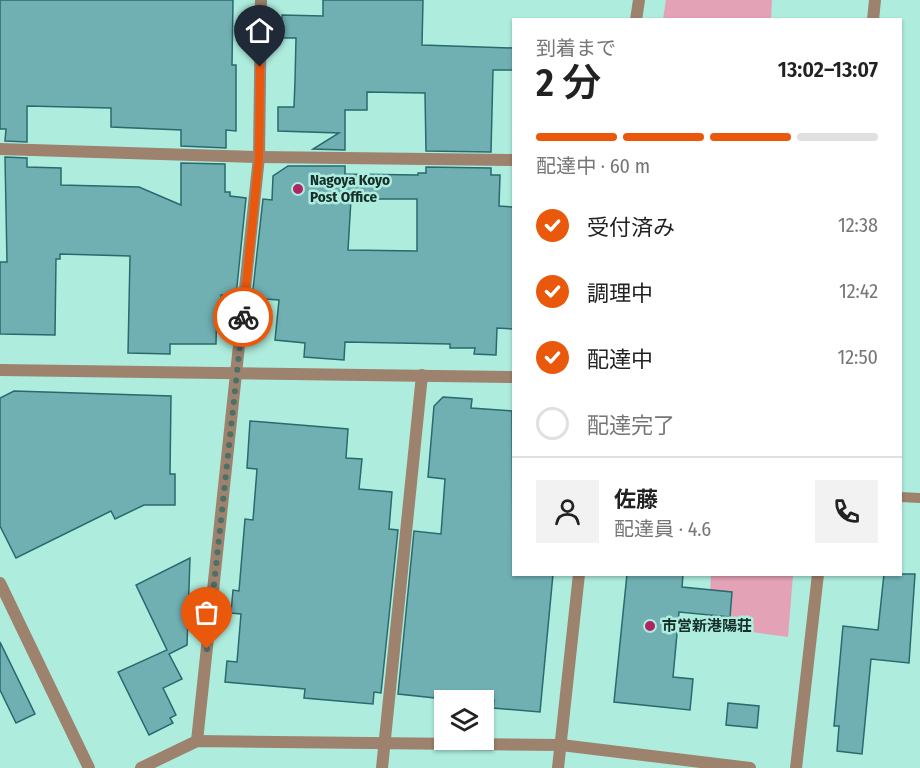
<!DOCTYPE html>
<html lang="ja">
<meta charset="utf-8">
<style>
:root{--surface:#fff;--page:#f2f2f2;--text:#222;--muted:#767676;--line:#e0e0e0;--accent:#ea580c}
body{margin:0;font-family:"Fira Sans Condensed","Noto Sans JP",sans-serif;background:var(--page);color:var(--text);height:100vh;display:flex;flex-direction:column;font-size:22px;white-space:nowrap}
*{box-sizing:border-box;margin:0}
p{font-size:20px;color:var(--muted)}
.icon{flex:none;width:33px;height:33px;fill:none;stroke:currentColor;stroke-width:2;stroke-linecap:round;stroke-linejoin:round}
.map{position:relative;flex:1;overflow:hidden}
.details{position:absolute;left:512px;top:18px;width:390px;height:558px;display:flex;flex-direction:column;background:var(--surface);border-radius:0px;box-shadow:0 2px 4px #0004}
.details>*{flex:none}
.fabs{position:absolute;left:434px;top:690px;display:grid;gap:12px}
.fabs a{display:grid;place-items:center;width:60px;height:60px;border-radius:0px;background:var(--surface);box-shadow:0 2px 4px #0004;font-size:30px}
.pin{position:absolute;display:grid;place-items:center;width:51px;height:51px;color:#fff;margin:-62px -26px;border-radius:50% 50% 50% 0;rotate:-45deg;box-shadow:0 0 6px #0007}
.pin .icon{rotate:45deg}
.courier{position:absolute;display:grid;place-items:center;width:60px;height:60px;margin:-30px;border:4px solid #ea580c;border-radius:50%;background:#fff;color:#222;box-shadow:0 2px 8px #0007}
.overview em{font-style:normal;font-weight:600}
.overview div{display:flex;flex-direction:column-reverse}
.overview{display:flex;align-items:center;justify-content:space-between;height:102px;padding:0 24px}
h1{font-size:39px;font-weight:600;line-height:45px}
.bar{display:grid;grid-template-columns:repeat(4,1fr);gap:9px 6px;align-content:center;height:72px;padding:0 24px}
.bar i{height:8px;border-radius:4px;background:var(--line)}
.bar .selected{background:var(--accent)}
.bar p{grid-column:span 4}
.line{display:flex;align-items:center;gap:15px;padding:0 24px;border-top:2px solid var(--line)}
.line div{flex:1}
.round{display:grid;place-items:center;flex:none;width:63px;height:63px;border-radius:0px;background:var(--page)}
ol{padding:0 24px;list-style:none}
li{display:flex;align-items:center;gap:18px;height:66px}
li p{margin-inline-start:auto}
li .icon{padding:6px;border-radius:50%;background:var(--accent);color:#fff;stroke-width:4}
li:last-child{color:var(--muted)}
li i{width:33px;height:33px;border:3px solid var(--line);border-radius:50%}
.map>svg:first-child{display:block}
</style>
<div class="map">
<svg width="920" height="768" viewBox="0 0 920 768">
<rect width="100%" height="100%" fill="#aeecde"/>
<g fill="#e4a2b7">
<path d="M666,0H772L771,19H663Z"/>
<path d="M711,575H793L788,637L708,626Z"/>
</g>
<g fill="#70b0b3" stroke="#286a6d" stroke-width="1.5" fill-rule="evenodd">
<path d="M0,0H233L232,65H236V131L226,130V148L181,146V130L111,127V108L27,106V142L5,141L6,129H0Z"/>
<path d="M323,0H423L422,45L513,48V70H493L491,152L426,151L425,93L367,92V110H345V150L313,149L339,133L278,131V107H294L295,81L296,38H281L282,15L323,16Z"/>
<path d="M5,157L27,158V167L61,168V185L139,187L181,205V163L225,164V192H230V196L246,198L236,296L221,295V307H217L216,344H170V354L128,353L130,256L60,254V259H56L55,335L0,334V262H7Z"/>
<path d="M288,166H345V174L418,175V173H426V167L491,168V175H500L499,206L513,207V329L497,328L496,355L474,354L475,348H450V344L345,342L344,360L304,357L305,343L275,340L279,300L252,298L263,199L272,200L273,176ZM351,199H417V251L348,250Z"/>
<path d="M14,391L171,396L170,474H175V505H144L115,519L111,511L16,558L0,526V398Z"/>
<path d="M443,397L472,399L471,408L512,411L513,574H553L540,712L493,708L494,700H454L398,694L414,531L441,534L445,479L428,477L434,406Z"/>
<path d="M250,421L348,429L346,458L362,459L359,489L392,492L389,529L398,530L381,693L374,692L373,704L304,698L305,689L225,682L227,661L237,662L241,614L231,613L233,590L239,591L245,519L253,520L257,469L247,468Z"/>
<path d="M190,558L187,645L169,654L182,679L163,688L176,715L170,718L173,723L149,735L118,672L167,650L136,585Z"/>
<path d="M627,574H683L682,587L732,592L730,617L679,612L673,677L693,679L690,710L614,702Z"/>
<path d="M884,574H915L909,663L871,659L862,754L837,751L839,726H834L843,626L878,630Z"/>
<path d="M0,642L35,714L16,723L0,690Z"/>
<path d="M728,703L759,706L757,728L726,725Z"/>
</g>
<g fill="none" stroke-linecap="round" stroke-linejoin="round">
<path stroke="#9d826d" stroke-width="10" d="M900,497L920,498"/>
<g stroke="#9d826d" stroke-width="12">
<path d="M636,20L639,0"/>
<path d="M873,20L875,0"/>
<path d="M0,149L259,157L513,160"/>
<path d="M0,370L513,377"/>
<path d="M0,583L89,768"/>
<path d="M197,741L259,157L261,0"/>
<path d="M141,768L197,741L561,745L750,768"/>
<path d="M382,768L422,375"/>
<path d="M558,768L579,574"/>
<path d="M796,768L818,574"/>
</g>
</g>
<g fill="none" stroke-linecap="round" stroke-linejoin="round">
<path stroke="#4b7068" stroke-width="6" stroke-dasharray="0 10.8" d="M207,649L243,317"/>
<path stroke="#ea580c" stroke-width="8" d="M243,317L259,157L260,67"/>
</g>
<g fill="#af2463" stroke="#aeecde" stroke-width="2">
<circle cx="298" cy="189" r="6"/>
<circle cx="650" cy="626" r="6"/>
</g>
<g text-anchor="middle" stroke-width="5" stroke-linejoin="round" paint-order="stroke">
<g font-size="15" font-weight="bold" fill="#152e28" stroke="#aeecde" text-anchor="start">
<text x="310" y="185">Nagoya Koyo<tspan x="310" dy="17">Post Office</tspan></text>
<text x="662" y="631">市営新港陽荘</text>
</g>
</g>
</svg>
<div class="fabs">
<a><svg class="icon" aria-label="layers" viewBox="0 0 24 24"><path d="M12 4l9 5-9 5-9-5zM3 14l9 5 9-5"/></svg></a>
</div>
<div class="pin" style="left:207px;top:649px;background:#ea580c"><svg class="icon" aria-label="bag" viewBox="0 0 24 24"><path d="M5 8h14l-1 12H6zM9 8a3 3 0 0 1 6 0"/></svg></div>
<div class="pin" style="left:260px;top:67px;background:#1f2937"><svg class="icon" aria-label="home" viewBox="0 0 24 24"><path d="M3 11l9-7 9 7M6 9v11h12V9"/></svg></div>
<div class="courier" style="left:243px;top:317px"><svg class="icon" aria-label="bike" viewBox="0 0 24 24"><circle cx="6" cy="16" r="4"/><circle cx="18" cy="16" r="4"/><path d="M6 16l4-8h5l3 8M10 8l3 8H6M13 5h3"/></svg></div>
<section class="details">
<div class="overview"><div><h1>2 分</h1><p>到着まで</p></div><em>13:02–13:07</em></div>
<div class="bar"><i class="selected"></i><i class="selected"></i><i class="selected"></i><i></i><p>配達中 · 60 m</p></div>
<ol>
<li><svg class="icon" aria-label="check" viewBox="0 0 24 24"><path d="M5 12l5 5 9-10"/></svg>受付済み<p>12:38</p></li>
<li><svg class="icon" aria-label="check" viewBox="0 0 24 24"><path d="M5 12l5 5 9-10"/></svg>調理中<p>12:42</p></li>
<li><svg class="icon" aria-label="check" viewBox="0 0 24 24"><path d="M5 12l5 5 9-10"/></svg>配達中<p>12:50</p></li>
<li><i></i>配達完了</li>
</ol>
<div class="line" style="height:108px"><a class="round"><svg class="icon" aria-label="person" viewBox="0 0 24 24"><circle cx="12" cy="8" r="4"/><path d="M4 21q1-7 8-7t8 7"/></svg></a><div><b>佐藤</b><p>配達員 · 4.6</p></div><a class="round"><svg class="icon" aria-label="phone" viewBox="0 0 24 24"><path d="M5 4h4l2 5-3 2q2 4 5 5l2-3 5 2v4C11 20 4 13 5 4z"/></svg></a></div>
</section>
</div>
